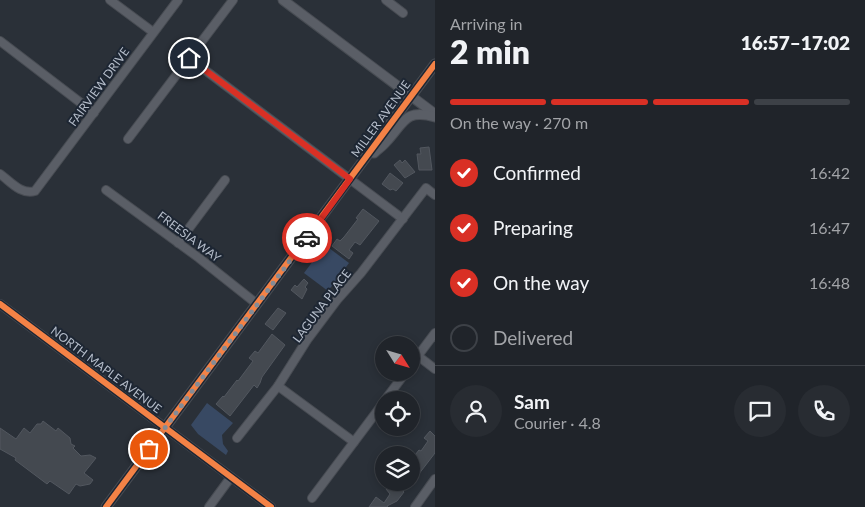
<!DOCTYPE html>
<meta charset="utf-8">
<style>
:root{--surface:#20242a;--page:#282c32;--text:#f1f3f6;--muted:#a2a4a8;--line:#3d4147;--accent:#d93025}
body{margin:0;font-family:Lato,sans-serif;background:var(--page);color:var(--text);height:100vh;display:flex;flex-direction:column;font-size:19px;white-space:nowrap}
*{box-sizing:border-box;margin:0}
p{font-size:16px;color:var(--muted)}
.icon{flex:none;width:28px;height:28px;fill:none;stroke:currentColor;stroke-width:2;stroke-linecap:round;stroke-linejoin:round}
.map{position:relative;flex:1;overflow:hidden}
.drawer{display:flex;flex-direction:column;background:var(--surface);width:430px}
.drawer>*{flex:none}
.needle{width:32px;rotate:127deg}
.controls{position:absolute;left:375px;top:336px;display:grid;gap:10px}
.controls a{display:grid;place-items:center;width:45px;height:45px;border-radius:50%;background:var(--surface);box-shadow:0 2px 8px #0003,0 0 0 1px var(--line);font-size:25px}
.pin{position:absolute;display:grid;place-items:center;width:42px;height:42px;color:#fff;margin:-21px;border:2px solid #fff;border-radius:50%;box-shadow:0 1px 5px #0007}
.courier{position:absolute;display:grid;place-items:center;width:50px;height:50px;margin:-25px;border:4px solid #d93025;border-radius:50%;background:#fff;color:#222;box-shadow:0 1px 6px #0007}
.overview em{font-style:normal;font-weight:800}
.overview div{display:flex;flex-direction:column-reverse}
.overview{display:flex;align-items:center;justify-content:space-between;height:85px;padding:0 15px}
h1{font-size:32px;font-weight:800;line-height:38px}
.bar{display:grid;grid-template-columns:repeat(4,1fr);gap:8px 5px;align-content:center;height:60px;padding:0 15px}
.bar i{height:6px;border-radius:4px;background:var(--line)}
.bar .current{background:var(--accent)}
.bar p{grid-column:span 4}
.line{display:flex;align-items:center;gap:12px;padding:0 15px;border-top:1px solid var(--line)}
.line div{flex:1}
.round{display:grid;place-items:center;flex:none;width:52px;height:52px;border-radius:26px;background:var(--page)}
ol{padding:0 15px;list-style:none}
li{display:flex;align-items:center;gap:15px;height:55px}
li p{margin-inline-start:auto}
li .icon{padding:5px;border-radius:50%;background:var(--accent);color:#fff;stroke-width:4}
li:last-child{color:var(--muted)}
li i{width:28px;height:28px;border:2px solid var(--line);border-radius:50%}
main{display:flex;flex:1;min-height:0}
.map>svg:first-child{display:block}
</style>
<main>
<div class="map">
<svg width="435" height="507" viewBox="0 0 435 507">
<rect width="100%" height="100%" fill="#2a3038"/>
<g fill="#384963">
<path d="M325,245L349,263L328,291L304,273Z"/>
<path d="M207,403L233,423L222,435L223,444L228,451L226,455L198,434L191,425Z"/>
</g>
<g fill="#444950" stroke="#52575f">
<path d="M429,147L432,170H419L417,154H421L420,148Z"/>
<path d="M400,160L402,163L405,160L415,172L405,178L394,165Z"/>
<path d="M390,173L403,183L396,191L393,189L390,190L382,184Z"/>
<path d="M363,209L379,221L360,245L355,242L349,250L353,253L349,259L332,246L337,239L340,241L344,237L358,219L356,218Z"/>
<path d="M304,279L308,283L305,287L307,289L302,299L291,290L295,285L297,287Z"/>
<path d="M278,308L286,313L273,330L265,324Z"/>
<path d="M272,334L285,345L262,377L260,383L257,388L254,385L230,416L216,404L223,396L224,397L237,380L238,381L253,361L249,358L255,351L258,353Z"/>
<path d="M43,421L56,431L58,428L70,438L71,444L75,446L73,448L81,456L90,455L96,458L84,473L93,480L90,484L80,486L76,484L69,494L50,481L47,484L15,460L16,458L0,449V428L16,439L24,428L30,433L37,424H41Z"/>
<path d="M430,431L435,436V453L415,479L411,476V460L419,450L421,451L428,441L424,438Z"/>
<path d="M393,482H408L402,490L404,492L397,501L387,506L388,507H369L376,497L384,503L390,494L386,489Z"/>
</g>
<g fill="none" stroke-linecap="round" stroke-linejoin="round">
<defs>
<g id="minor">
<path d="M110,0L153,32"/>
<path d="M386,0L403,13"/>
<path d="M0,41L94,113"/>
<path d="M189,58L403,219"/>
<path d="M128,139L233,0"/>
<path d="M0,174C11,182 21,195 35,191L178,0"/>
<path d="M106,190L199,258L257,304"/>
<path d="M178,243L225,180"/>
<path d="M0,304L271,507"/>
<path d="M418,356L435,369"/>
<path d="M411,365L435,333"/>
<path d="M278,386L354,442"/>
<path d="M385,400L406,372"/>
<path d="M237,438L278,386L307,340L337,300L361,273L426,188L435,195"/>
<path d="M312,498L384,402"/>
<path d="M209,507L231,477"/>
<path d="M415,507L435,479"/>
</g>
<g id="tertiary">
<path d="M283,0L435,114"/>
<path d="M374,153C378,149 383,146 386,142C404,123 405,108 435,117"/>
<path d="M106,507L435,64"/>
</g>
</defs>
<use href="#minor" stroke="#484c53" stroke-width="10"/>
<use href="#tertiary" stroke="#484c53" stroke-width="11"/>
<use href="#minor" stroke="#5a5e66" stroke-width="8"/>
<use href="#tertiary" stroke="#5a5e66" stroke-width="9"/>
<defs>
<g id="cycleway">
<path d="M0,304L271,507"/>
<path d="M106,507L435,64"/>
</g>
</defs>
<use href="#cycleway" stroke="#1d2633" stroke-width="9"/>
<use href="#cycleway" stroke="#f48246" stroke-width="6"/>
</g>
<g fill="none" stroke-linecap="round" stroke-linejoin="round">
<path stroke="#848b96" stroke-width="5" stroke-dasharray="0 9" d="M149,449L307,238"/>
<path stroke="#d93025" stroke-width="6" d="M189,58L350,179L307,238"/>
</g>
<g text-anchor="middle" stroke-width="4" stroke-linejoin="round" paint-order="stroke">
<g font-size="12" fill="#b4bcc9" stroke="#1d2633">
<text transform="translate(99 87) rotate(-54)" y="4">FAIRVIEW DRIVE</text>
<text transform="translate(381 119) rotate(-54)" y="4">MILLER AVENUE</text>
<text transform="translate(189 237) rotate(37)" y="4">FREESIA WAY</text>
<text transform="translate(322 306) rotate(-53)" y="4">LAGUNA PLACE</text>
<text transform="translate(106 370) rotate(37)" y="4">NORTH MAPLE AVENUE</text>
</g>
</g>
</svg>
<div class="controls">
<a><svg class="needle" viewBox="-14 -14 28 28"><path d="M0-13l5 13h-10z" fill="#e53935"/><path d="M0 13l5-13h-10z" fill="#a2a4a8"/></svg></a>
<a><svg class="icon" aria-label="locate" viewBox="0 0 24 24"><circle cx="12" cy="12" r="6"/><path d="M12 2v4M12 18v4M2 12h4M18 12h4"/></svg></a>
<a><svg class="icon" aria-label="layers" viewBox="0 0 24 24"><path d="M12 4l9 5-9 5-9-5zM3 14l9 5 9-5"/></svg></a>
</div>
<div class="pin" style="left:149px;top:449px;background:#ea580c"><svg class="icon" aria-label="bag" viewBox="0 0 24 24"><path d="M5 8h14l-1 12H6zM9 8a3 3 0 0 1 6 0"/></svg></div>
<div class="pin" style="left:189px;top:58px;background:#1f2937"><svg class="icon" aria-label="home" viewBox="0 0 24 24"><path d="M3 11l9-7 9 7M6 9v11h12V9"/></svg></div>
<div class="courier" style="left:307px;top:238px"><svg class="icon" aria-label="car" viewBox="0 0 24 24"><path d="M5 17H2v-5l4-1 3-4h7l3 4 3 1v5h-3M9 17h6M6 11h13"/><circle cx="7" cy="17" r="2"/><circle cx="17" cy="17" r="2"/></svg></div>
</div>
<section class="drawer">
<div class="overview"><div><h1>2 min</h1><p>Arriving in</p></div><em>16:57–17:02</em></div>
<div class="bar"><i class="current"></i><i class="current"></i><i class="current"></i><i></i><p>On the way · 270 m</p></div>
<ol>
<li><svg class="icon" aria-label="check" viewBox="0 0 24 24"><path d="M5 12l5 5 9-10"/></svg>Confirmed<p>16:42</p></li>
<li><svg class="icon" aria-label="check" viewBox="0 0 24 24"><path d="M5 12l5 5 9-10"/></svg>Preparing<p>16:47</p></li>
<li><svg class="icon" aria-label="check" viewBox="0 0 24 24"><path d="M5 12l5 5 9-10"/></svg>On the way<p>16:48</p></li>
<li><i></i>Delivered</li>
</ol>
<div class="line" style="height:90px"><a class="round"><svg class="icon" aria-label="person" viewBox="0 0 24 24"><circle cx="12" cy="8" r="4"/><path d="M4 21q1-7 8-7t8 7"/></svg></a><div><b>Sam</b><p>Courier · 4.8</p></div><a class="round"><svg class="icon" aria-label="chat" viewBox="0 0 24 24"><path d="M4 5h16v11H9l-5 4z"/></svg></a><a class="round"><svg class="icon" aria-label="phone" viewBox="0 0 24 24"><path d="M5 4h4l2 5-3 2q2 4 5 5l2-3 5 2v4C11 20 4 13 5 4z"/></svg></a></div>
</section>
</main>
